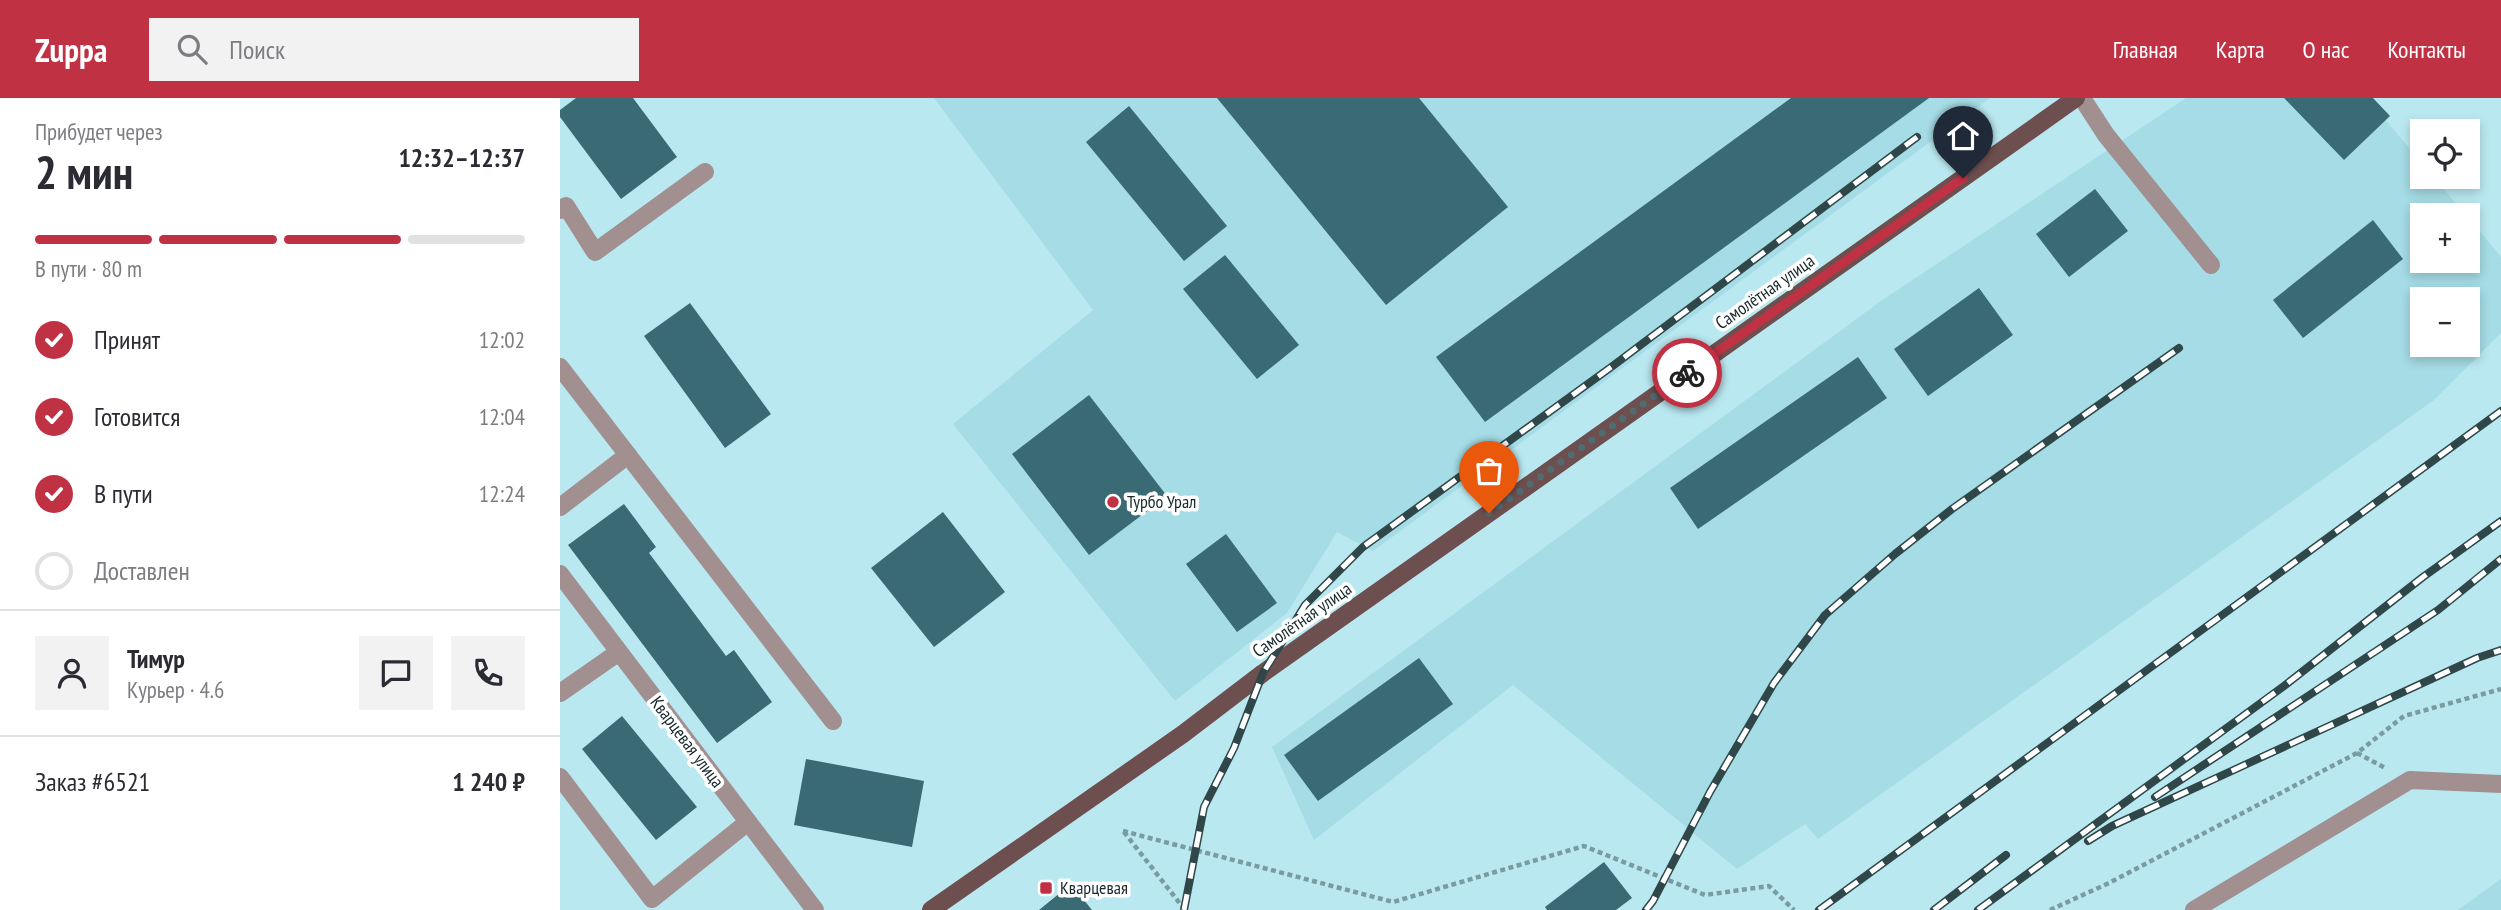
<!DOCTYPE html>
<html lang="ru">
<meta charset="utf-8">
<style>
:root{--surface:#fff;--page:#f2f2f3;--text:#2b2b33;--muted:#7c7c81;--line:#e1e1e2;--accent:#c13144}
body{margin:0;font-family:"PT Sans Narrow",sans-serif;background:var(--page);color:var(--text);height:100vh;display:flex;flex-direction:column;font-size:26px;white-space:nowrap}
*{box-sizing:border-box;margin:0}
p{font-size:23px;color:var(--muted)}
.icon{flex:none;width:38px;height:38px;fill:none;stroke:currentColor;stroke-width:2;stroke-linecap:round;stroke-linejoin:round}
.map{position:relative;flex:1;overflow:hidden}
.sheet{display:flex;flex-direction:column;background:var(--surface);width:560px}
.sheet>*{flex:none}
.fabs{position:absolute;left:1850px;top:21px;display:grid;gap:14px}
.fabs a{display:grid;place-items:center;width:70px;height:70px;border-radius:0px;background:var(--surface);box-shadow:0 4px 10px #0003;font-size:35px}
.pin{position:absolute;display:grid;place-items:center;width:60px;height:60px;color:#fff;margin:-72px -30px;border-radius:50% 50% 50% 0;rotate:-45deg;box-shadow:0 0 7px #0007}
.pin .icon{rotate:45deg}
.courier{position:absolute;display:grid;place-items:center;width:70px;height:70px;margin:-35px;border:5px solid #c13144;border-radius:50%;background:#fff;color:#222;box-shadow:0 2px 9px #0007}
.overview em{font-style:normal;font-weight:600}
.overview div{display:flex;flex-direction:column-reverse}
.overview{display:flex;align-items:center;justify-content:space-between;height:119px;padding:0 35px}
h1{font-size:46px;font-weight:600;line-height:52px}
.bar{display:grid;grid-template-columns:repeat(4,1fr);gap:10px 7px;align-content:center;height:84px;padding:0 35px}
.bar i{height:9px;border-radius:5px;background:var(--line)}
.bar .current{background:var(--accent)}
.bar p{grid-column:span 4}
.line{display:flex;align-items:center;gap:18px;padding:0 35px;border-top:2px solid var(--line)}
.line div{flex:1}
.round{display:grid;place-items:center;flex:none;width:74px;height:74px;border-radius:0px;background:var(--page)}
ol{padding:0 35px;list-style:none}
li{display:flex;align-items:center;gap:21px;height:77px}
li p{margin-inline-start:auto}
li .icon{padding:7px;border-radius:50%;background:var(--accent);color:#fff;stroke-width:4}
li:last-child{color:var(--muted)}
li i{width:38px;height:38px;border:4px solid var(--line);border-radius:50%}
header{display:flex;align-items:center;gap:42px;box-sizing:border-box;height:98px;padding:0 35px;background:var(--accent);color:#fff}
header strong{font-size:33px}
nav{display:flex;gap:38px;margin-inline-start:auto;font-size:24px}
.search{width:490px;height:63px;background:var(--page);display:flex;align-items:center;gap:18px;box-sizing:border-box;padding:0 24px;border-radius:0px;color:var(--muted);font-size:26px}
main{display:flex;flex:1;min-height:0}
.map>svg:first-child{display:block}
</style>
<header>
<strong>Zuppa</strong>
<div class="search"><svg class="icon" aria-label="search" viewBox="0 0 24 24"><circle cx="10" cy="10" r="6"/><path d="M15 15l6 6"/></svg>Поиск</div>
<nav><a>Главная</a><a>Карта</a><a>О нас</a><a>Контакты</a></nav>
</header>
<main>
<section class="sheet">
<div class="overview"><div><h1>2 мин</h1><p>Прибудет через</p></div><em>12:32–12:37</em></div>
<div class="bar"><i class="current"></i><i class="current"></i><i class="current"></i><i></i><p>В пути · 80 m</p></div>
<ol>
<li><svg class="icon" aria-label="check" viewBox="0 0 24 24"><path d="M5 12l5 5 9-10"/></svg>Принят<p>12:02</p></li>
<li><svg class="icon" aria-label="check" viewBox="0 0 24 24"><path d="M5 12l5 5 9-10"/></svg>Готовится<p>12:04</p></li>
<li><svg class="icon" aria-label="check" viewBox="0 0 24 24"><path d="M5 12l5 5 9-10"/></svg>В пути<p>12:24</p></li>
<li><i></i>Доставлен</li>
</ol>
<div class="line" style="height:126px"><a class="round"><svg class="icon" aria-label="person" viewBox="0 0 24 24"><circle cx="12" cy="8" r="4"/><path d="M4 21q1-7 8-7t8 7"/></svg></a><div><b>Тимур</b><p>Курьер · 4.6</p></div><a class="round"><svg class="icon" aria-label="chat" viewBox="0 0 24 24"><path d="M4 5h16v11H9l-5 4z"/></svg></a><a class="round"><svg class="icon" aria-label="phone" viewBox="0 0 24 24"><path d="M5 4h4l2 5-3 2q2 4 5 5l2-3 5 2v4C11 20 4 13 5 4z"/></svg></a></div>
<div class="line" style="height:91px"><div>Заказ #6521</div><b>1 240 ₽</b></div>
</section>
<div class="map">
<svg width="1941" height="812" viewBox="0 0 1941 812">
<rect width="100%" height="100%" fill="#bae8f1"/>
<g fill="#a5dce5" fill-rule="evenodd">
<path d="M374,0H1430L813,453L777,434L727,515L615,603L393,326L533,212Z"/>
<path d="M1626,0H1807L1862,65V79H1873L1906,117H1862V163H1908V119L1941,159V235L1874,302L1258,741L1245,726L1177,771L953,587L754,742L712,649L1321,203ZM1862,201H1908V247H1862Z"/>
<path d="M1941,781V812H1898Z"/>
</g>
<g fill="#3a6a73">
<path d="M16,0H73L117,59L61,101L0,19V12Z"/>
<path d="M657,0H859L948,109L826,207Z"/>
<path d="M1231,0H1369L925,324L876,259Z"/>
<path d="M1724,0H1813L1830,18L1784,62Z"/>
<path d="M569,8L667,128L624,163L526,44Z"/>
<path d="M1535,91L1568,133L1509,179L1476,136Z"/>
<path d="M1813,122L1843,161L1743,240L1713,202Z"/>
<path d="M665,157L739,247L697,281L623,191Z"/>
<path d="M1419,190L1453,237L1368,298L1334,251Z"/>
<path d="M130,205L211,316L165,350L84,238Z"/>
<path d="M1298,259L1327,300L1138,431L1110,390Z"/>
<path d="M529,297L607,398L529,457L452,356Z"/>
<path d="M64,406L96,449L89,455L128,507L166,558L174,552L212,604L157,645L8,447Z"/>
<path d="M383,414L445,494L374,549L311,470Z"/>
<path d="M666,436L717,505L677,534L626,466Z"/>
<path d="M859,560L893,606L758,703L724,657Z"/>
<path d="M62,618L137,709L96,742L22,651Z"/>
<path d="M246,661L364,683L352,749L234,727Z"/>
<path d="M1044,764L1072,800L1056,812H987L985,809Z"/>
<path d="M511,786L532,812H479Z"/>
</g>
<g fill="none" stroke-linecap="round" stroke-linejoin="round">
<g stroke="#799ba2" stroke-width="4.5" stroke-dasharray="5 3.5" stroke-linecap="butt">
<path d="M1797,655L1827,671"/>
<path d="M563,733L833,804L1024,748L1145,797L1209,788L1234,812"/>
<path d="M564,734L625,812"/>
<path d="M1490,812L1549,785L1797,655L1844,618L1941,591"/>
</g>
<g stroke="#a29090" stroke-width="18">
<path d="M1522,0L1546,37L1651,167"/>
<path d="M0,112L6,108L35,154L145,74"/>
<path d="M0,269L273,623"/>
<path d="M0,409L68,357"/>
<path d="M0,476L255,812"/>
<path d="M0,595L59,554"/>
<path d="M0,679L92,801L188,724"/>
<path d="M1634,812L1850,682L1941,686"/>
</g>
<path stroke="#6e4f4f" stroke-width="18" d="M371,812L623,636L703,575L1516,0"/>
<defs>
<g id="rail">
<path d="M1595,699L1878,512L1941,461"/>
<path d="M1528,743L1552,728L1917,560L1941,552"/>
<path d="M624,812L644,709L674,650L703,575L745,507L803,449L1054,267L1357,39"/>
<path d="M1086,812L1093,803L1150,694L1214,585L1265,517L1335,456L1392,411L1619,250"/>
<path d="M1259,812L1941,313"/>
<path d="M1374,812L1446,757"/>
<path d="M1418,812L1724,588L1863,479L1941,423"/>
</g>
</defs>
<use href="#rail" stroke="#30474a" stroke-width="8"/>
<use href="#rail" stroke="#fff" stroke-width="5" stroke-dasharray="16" stroke-linecap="butt"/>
</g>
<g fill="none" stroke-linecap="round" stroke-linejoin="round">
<path stroke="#506c71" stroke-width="7" stroke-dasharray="0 12.6" d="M929,415L1127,275"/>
<path stroke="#c13144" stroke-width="9" d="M1127,275L1403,80"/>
</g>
<g fill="#c13144" stroke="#fff" stroke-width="2.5">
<circle cx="553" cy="404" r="7"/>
<rect x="479" y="783" width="14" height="14" rx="3.5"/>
</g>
<g text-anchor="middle" stroke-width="7" stroke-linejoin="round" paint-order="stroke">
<g font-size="18" fill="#17292c" stroke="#fff">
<text transform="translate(1205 194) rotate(-35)" y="6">Самолётная улица</text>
<text transform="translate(742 522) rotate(-35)" y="6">Самолётная улица</text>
<text transform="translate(127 644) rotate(53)" y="6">Кварцевая улица</text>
</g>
<g font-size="18" fill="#17292c" stroke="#fff" text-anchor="start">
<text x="567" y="410">Турбо Урал</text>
<text x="500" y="796">Кварцевая</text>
</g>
</g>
</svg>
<div class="fabs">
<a><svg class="icon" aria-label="locate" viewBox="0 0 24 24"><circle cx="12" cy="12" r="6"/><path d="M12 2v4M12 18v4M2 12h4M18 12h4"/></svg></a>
<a>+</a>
<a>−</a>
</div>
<div class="pin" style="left:929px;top:415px;background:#ea580c"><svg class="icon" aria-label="bag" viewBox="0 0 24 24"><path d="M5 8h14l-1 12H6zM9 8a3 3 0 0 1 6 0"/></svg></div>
<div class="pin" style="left:1403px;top:80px;background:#1f2937"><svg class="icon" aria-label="home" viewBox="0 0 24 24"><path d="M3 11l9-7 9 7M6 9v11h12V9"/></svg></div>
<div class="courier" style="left:1127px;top:275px"><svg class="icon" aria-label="bike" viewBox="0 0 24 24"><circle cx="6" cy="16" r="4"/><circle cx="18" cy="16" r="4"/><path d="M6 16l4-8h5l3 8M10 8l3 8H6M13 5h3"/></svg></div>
</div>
</main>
